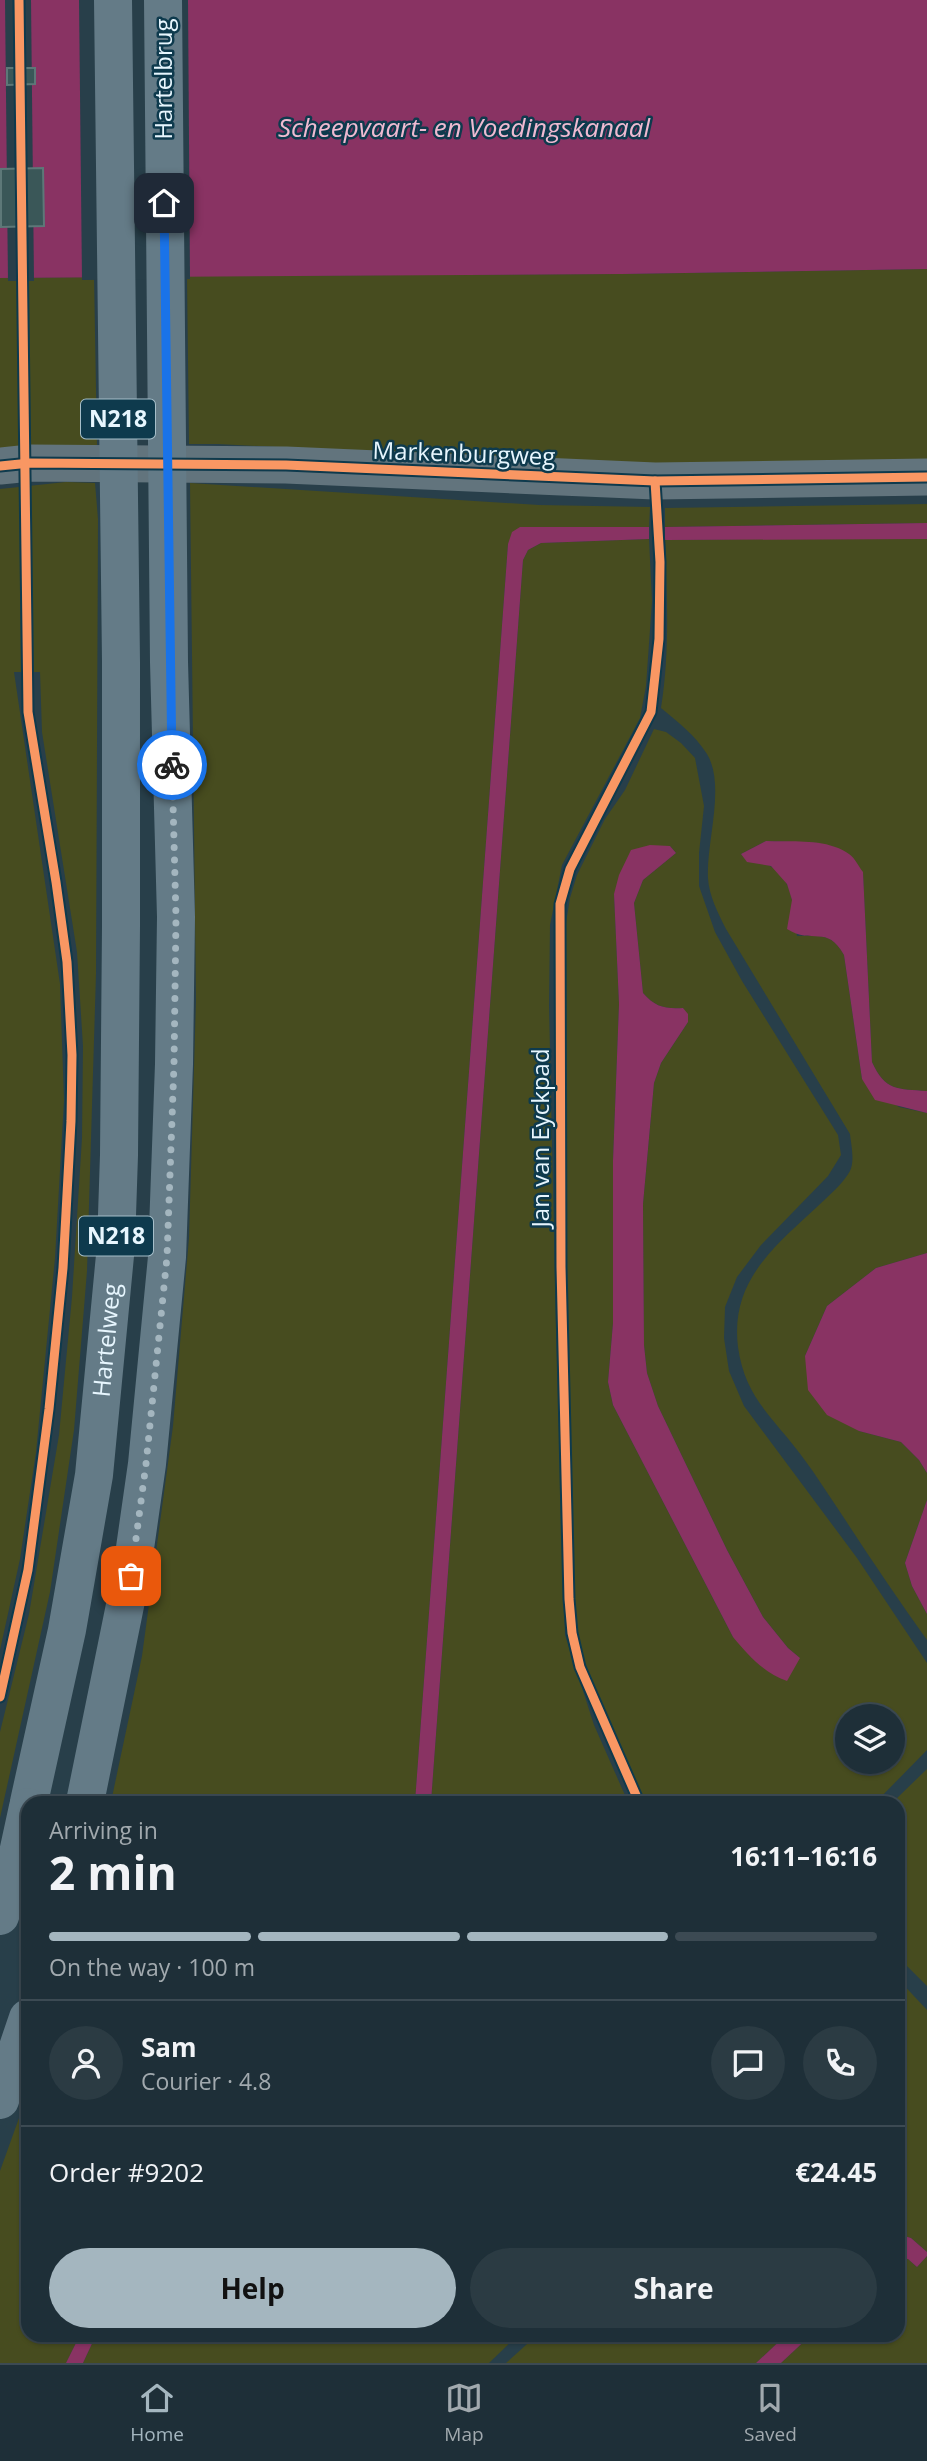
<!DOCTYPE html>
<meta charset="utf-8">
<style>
:root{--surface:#1e2f38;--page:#2b3b43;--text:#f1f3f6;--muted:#a1a9ae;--line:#3c4a53;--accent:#a4b6bf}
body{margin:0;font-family:"Open Sans",sans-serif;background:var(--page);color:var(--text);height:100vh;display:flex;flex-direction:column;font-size:26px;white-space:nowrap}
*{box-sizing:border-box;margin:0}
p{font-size:23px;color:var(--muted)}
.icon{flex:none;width:38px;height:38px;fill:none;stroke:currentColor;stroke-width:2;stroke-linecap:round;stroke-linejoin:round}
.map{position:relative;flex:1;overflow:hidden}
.sheet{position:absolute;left:21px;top:1796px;width:884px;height:546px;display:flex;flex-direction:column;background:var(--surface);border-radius:21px;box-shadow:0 2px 5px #0004,0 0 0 2px var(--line)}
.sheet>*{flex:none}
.buttons{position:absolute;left:835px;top:1704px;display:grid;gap:14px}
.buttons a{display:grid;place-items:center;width:70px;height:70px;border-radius:50%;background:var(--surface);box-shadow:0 2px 5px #0004,0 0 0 2px var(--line);font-size:35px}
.pin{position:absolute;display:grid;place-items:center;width:60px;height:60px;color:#fff;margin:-30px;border-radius:14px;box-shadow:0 4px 10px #0006}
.courier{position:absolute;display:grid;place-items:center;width:70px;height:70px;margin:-35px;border:5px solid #1a73e8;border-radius:50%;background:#fff;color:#222;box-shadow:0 2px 9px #0007}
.summary em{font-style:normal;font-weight:700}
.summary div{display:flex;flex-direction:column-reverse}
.summary{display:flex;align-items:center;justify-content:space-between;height:119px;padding:0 28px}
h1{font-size:46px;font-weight:700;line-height:52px}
.bar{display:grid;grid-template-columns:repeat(4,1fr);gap:10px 7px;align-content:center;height:84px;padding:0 28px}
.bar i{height:9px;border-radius:5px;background:var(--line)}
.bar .on{background:var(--accent)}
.bar p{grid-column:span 4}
.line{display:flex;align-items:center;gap:18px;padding:0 28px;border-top:2px solid var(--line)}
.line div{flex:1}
.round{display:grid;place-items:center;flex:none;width:74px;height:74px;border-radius:37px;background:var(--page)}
.primary-button{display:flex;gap:14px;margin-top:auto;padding:14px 28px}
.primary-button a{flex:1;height:80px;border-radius:42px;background:var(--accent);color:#111;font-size:28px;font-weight:700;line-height:80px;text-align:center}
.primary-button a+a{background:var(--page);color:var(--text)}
.tab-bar{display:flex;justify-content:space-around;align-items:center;height:98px;border-top:2px solid var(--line);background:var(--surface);font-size:19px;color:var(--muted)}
.tab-bar a{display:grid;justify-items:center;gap:4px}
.tab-bar .on{color:var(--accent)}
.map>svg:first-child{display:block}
</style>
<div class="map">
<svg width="927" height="2363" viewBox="0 0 927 2363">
<rect width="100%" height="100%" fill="#283f4a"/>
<g fill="#474c1f" fill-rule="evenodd">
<path d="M927,269V463L609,464L218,444H189L187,276L623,274Z"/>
<path d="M94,277L97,445L0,451V278Z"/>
<path d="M66,482L95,483L98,519L96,974L87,1271L74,1430L50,1592L0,1818V1732L29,1614L59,1435L72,1297L82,1138L83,1046L77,952L42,732L40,672H14L60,984L64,1100L55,1258L36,1452L20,1559L0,1650V489Z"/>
<path d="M190,483L539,505L650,507L649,527H520L508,544L415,1802H111L142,1656L173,1426L189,1238L196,1000Z"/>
<path d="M927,504V523L665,527V508Z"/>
<path d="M836,538L927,539V1091C898,1089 885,1091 872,1062L863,873L818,843L766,841L741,854C752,867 758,860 770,866C794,878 794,913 797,936C820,936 832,933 844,955L862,1079L899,1107L927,1113V1253L876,1268L827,1306L805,1356L859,1431L901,1442L919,1460L927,1473V1500L905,1563L912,1586L927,1614V1640C899,1601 872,1561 846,1521C831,1499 817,1476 801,1455C773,1417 745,1398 738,1347C730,1281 774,1247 818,1206C828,1196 843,1184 850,1171C855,1161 851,1144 850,1134L726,929C718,913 709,896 708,878C706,842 726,786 707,754C695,735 678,722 661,708C670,652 667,596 665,540Z"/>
<path d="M649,539L652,601L646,686L640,718L562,865L550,925L549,1005L556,1327L565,1635L594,1725L628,1802H431L523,560L528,550L541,543Z"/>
<path d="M654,729L666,732L681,743L695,758L704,806L699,853V886L715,932L742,981L838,1135L841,1155L828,1176L761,1245L737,1277L725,1307L724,1338L729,1371L744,1406L857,1558L927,1663V1750L876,1802H644L585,1665L577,1632L573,1593L567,1324L565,929L570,898L577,875L605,819L625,790ZM670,846L676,853L643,880L634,903L643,993C655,1007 665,1009 683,1008L688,1022L661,1063L654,1083L643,1204L644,1345L647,1373L658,1406L727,1550L763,1617L788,1648L800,1658L733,1637L613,1405L608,1382L613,1323V1161L619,1004L614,894ZM847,1717H892V1762H847Z"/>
<path d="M927,1769V1986L898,1957V1802H893Z"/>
<path d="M898,1979L927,2010V2252L911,2238L898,2234Z"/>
<path d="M28,2093V2334L80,2335L66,2363H0V2171Z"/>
<path d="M927,2256V2363H781L811,2335L898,2334V2258L908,2259L917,2267Z"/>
<path d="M96,2335H518L489,2363H83Z"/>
<path d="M537,2335H786L756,2363H506Z"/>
</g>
<g fill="#893363">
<path d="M0,0H927V269L623,274L0,278Z"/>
<path d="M927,523V539L665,540V527Z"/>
<path d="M520,527H649V539L541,543L528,550L523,560L431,1802H415L508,544L512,532Z"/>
<path d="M766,841C792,842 827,838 849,854C855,858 859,867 863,872L872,1062C885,1091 898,1089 927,1091V1113L875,1100L862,1079L844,955C827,924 812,945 787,929L792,900L787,884L771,866L747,862L741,854Z"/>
<path d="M650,845L670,846L676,853L643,880L634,903L643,993C655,1007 665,1009 683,1008L688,1014V1022L661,1063L654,1083L643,1204L644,1345L647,1373L658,1406L727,1550L763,1617L788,1648L800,1658L787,1681C764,1673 749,1656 733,1637L613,1405L608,1382L613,1323V1161L619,1004L614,894L619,875L631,850Z"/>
<path d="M927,1253V1473L919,1460L901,1442L859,1431L827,1415L808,1390L805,1356L827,1306L876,1268Z"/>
<path d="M927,1500V1614L912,1586L905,1563Z"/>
<path d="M898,2234L911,2238L927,2252V2256L917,2267L908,2259L898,2258Z"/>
<path d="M80,2335H96L83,2363H66Z"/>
<path d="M786,2335H811L781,2363H756Z"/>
</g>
<g fill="#283f4a">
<path d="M5,0H31L34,281H8Z"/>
<path d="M79,0H188L190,279L82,280Z"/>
</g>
<g fill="#3a5758" stroke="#5d7878" stroke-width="2">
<path d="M7,68H35V84L7,85Z"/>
<path d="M43,168L44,226L1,227V169Z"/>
</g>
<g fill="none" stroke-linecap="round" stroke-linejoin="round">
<path stroke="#62747d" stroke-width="37" d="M0,466L30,463L286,465L655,481L927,477"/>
<g stroke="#647b87" stroke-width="38">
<path id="s1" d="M29,1802L67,1630L94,1475L116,1245L119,1155L121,926V662L113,0"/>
<path d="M85,1802L131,1576L147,1464L167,1257L174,1064L176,917L169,662L163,0"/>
<path d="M0,1916L12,1881L28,1807"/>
<path d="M0,2100L28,2018"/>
</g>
<defs>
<g id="cycleway">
<path d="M0,466L30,463L286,465L655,481L927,477"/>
<path d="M0,1697L28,1570L49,1409L63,1268L71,1121L72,1055L67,962L56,882L28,712L19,0"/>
<path d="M639,1802L580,1667L572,1633L569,1599L561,1267L560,904L570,869L651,712L659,639L660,562L655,481"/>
</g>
</defs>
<use href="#cycleway" stroke="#0e3a4d" stroke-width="13"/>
<use href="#cycleway" stroke="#f99763" stroke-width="9"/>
</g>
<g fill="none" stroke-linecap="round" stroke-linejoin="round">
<path stroke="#a4b6bf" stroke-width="7" stroke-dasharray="0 12.6" d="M131,1576L146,1464L167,1257L174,1064L176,917L172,765"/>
<path stroke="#1a73e8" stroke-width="9" d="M164,203L172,765"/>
</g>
<g text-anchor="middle" stroke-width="5" stroke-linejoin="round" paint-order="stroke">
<g fill="#0e3a4d" stroke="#a6bec9" stroke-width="2">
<rect x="81" y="399.5" width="74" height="39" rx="5"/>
<rect x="79" y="1216.5" width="74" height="39" rx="5"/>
</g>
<g font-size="23" font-weight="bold" fill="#e7f6fe">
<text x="118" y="427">N218</text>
<text x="116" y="1244">N218</text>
</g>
<g font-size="24" fill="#e7f6fe" stroke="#0e3a4d">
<text transform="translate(164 79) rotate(-90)" y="8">Hartelbrug</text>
<text transform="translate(464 454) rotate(2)" y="8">Markenburgweg</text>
<text transform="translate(541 1138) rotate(-90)" y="8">Jan van Eyckpad</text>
<text dy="8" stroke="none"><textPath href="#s1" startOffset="469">Hartelweg</textPath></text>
</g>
<g font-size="26" font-style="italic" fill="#efbad1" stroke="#0e3a4d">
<text x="464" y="137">Scheepvaart- en Voedingskanaal</text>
</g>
</g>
</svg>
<div class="buttons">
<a><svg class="icon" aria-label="layers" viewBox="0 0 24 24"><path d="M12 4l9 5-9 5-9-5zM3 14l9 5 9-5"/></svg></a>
</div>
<div class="pin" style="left:131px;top:1576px;background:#ea580c"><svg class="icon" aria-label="bag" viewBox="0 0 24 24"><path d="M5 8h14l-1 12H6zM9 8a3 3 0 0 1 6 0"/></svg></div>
<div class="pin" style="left:164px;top:203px;background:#1f2937"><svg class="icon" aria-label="home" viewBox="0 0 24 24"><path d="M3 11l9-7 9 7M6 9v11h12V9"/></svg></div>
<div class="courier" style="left:172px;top:765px"><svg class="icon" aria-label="bike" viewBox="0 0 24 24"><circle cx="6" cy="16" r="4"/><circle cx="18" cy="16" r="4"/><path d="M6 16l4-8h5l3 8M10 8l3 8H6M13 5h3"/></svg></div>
<section class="sheet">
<div class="summary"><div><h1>2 min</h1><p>Arriving in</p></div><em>16:11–16:16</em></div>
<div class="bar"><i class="on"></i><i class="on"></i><i class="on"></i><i></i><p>On the way · 100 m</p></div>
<div class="line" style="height:126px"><a class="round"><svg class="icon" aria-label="person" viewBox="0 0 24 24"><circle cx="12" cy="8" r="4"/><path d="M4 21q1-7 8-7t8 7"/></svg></a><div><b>Sam</b><p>Courier · 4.8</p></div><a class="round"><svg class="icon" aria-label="chat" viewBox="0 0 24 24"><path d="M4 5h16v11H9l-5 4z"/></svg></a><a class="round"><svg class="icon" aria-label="phone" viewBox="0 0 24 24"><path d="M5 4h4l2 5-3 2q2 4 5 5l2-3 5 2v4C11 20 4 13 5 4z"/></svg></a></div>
<div class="line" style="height:91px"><div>Order #9202</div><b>€24.45</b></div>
<div class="primary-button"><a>Help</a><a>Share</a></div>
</section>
</div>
<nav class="tab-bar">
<a class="on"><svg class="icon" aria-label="home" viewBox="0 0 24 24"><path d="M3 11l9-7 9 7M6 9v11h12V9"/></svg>Home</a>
<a><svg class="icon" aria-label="map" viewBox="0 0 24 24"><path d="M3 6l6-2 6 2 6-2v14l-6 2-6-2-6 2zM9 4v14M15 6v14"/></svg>Map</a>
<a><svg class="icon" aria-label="saved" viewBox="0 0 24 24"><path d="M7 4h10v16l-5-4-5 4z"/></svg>Saved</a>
</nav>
